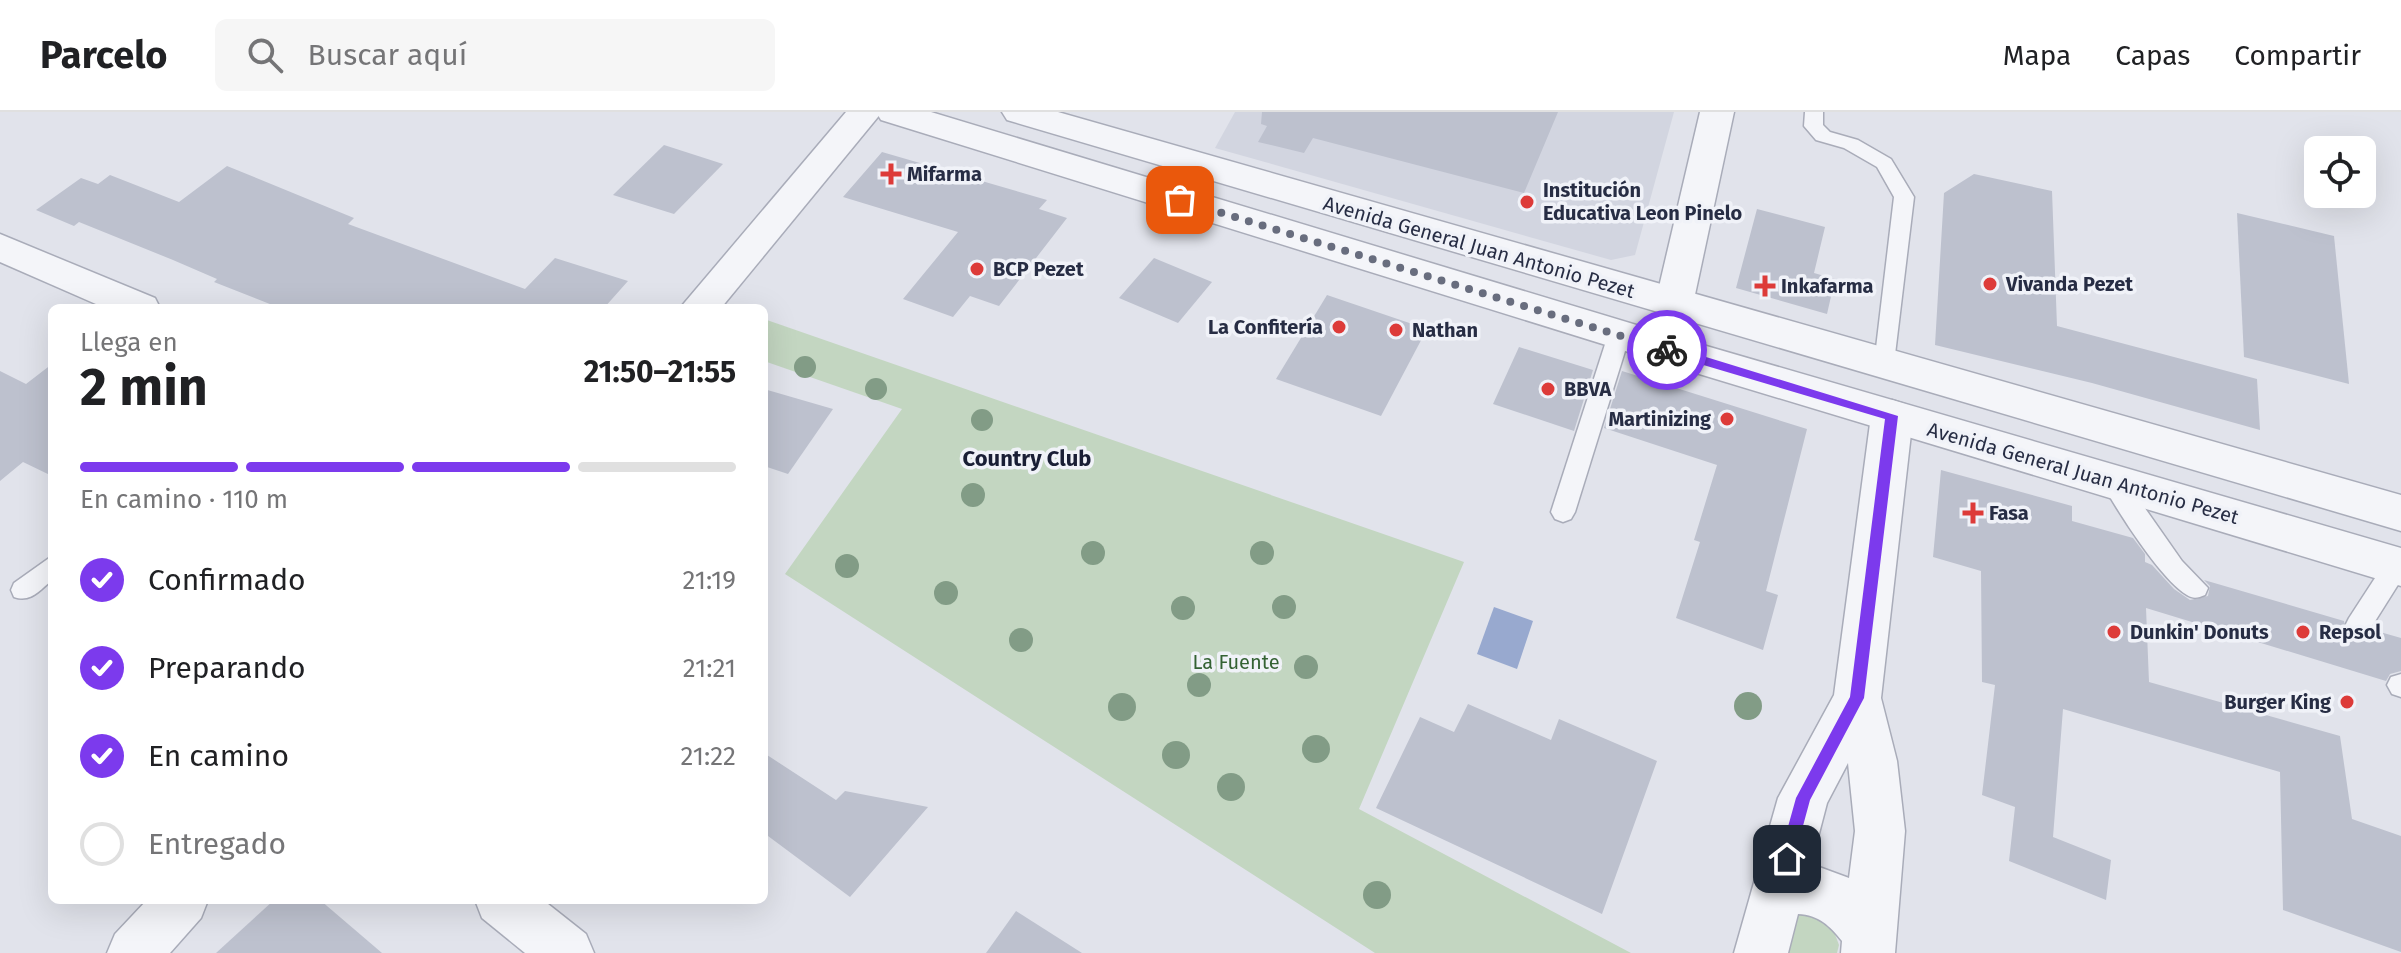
<!DOCTYPE html>
<html lang="es">
<meta charset="utf-8">
<style>
:root{--surface:#fff;--page:#f6f6f6;--text:#202124;--muted:#757577;--line:#e0e0e0;--accent:#7c3aed}
body{margin:0;font-family:"Fira Sans",sans-serif;background:var(--page);color:var(--text);height:100vh;display:flex;flex-direction:column;font-size:30px;white-space:nowrap}
*{box-sizing:border-box;margin:0}
p{font-size:26px;color:var(--muted)}
.icon{flex:none;width:44px;height:44px;fill:none;stroke:currentColor;stroke-width:2;stroke-linecap:round;stroke-linejoin:round}
.map{position:relative;flex:1;overflow:hidden}
.details{position:absolute;left:48px;top:192px;width:720px;height:600px;display:flex;flex-direction:column;background:var(--surface);border-radius:12px;box-shadow:0 8px 32px #0002}
.details>*{flex:none}
.fabs{position:absolute;left:2304px;top:24px;display:grid;gap:16px}
.fabs a{display:grid;place-items:center;width:72px;height:72px;border-radius:12px;background:var(--surface);box-shadow:0 8px 32px #0002;font-size:40px}
.pin{position:absolute;display:grid;place-items:center;width:68px;height:68px;color:#fff;margin:-34px;border-radius:16px;box-shadow:0 4px 12px #0006}
.courier{position:absolute;display:grid;place-items:center;width:80px;height:80px;margin:-40px;border:6px solid #7c3aed;border-radius:50%;background:#fff;color:#222;box-shadow:0 2px 10px #0007}
.overview em{font-style:normal;font-weight:700}
.overview div{display:flex;flex-direction:column-reverse}
.overview{display:flex;align-items:center;justify-content:space-between;height:136px;padding:0 32px}
h1{font-size:52px;font-weight:700;line-height:60px}
.bar{display:grid;grid-template-columns:repeat(4,1fr);gap:12px 8px;align-content:center;height:96px;padding:0 32px}
.bar i{height:10px;border-radius:6px;background:var(--line)}
.bar .selected{background:var(--accent)}
.bar p{grid-column:span 4}
ol{padding:0 32px;list-style:none}
li{display:flex;align-items:center;gap:24px;height:88px}
li p{margin-inline-start:auto}
li .icon{padding:8px;border-radius:50%;background:var(--accent);color:#fff;stroke-width:4}
li:last-child{color:var(--muted)}
li i{width:44px;height:44px;border:4px solid var(--line);border-radius:50%}
header{display:flex;align-items:center;gap:48px;box-sizing:border-box;height:112px;padding:0 40px;background:var(--surface);border-bottom:2px solid var(--line)}
header strong{font-size:38px}
nav{display:flex;gap:44px;margin-inline-start:auto;font-size:28px}
.search{width:560px;height:72px;background:var(--page);display:flex;align-items:center;gap:20px;box-sizing:border-box;padding:0 28px;border-radius:12px;color:var(--muted);font-size:30px}
.map>svg:first-child{display:block}
</style>
<header>
<strong>Parcelo</strong>
<div class="search"><svg class="icon" aria-label="search" viewBox="0 0 24 24"><circle cx="10" cy="10" r="6"/><path d="M15 15l6 6"/></svg>Buscar aquí</div>
<nav><a>Mapa</a><a>Capas</a><a>Compartir</a></nav>
</header>
<div class="map">
<svg width="2401" height="841" viewBox="0 0 2401 841">
<rect width="100%" height="100%" fill="#e1e3eb"/>
<path fill="#d2d5e0" d="M1235,0H1674L1635,143L1611,148L1215,36Z"/>
<g fill="#c3d6c1">
<path d="M764,207L1464,450L1359,697L1631,841H1375L785,462L902,297L764,249Z"/>
<path d="M1805,795L1828,804L1839,833L1837,841H1781L1787,815Z"/>
</g>
<path fill="#98a9cf" d="M1494,495L1533,509L1517,557L1477,542Z"/>
<g fill="#bdc1ce">
<path d="M1262,0H1558L1524,81L1313,26L1304,41L1258,30L1267,14L1261,12Z"/>
<path d="M664,33L723,52L674,102L613,83Z"/>
<path d="M882,40L1047,88L1039,97L1067,106L999,194L970,184L953,205L903,187L958,120L843,85Z"/>
<path d="M227,54L354,106L348,112L525,177L555,146L628,169L604,196H280L214,170L217,167L173,148L79,110L74,114L36,98L81,66L98,72L110,63L179,90Z"/>
<path d="M1974,62L2052,79L2057,214L2257,267L2260,318L2092,271L1935,233L1944,81Z"/>
<path d="M1757,97L1825,115L1814,161L1835,167L1827,202L1736,176Z"/>
<path d="M2237,101L2334,124L2349,272L2244,245Z"/>
<path d="M1154,146L1212,170L1178,211L1119,186Z"/>
<path d="M1327,183L1427,217L1381,304L1276,267Z"/>
<path d="M1519,235L1593,258L1574,319L1493,292Z"/>
<path d="M52,252V364L23,350L0,369V259L26,272Z"/>
<path d="M1622,259L1807,317L1766,479L1778,483L1763,538L1676,506L1700,430L1694,428L1717,353L1604,316Z"/>
<path d="M764,277L833,297L788,362L764,354Z"/>
<path d="M1941,358L2072,394V409L2133,426L2145,442V450L2152,453L2174,477L2190,488L2208,484L2210,474L2204,468L2344,509L2346,523L2357,528L2368,525L2373,518L2401,526V559L2390,562L2386,569L2146,496L2149,570L2340,624L2352,707L2401,724V840L2283,798L2280,660L2063,597L2053,725L2111,748L2106,788L2009,749L2015,695L1982,683L1995,573L1982,570L1981,459L1933,445Z"/>
<path d="M1468,592L1551,628L1559,607L1657,649L1602,802L1376,696L1420,605L1454,620Z"/>
<path d="M764,641L836,688L845,679L928,695L850,785L764,721Z"/>
<path d="M274,788H320L382,841H216Z"/>
<path d="M1016,799L1082,841H986Z"/>
</g>
<g fill="none" stroke-linecap="round" stroke-linejoin="round">
<defs>
<g id="service">
<path d="M1805,0H1823V13L1830,20L1858,28L1891,47L1914,85L1893,259H1877L1874,253L1894,85L1877,55L1844,36L1816,28L1804,14Z"/>
<path d="M1619,215L1630,223L1575,400L1571,407L1563,410L1555,407L1551,400L1608,223Z"/>
<path d="M2113,360L2121,362L2182,449L2208,476L2205,483C2198,486 2193,487 2187,483C2161,468 2116,397 2101,369L2105,362Z"/>
<path d="M2397,443L2401,444V468L2367,522L2358,525L2349,522L2345,514L2349,506L2388,446Z"/>
<path d="M52,444V468C40,478 31,491 14,485L11,478L14,471Z"/>
<path d="M2401,562V585L2392,582L2387,573L2391,565Z"/>
</g>
<g id="minor">
<path d="M846,0H882L721,196H680Z"/>
<path d="M1700,0H1734L1693,192L1688,202L1674,206L1660,202L1655,192Z"/>
<path d="M0,122L155,186L160,196H105L0,150Z"/>
<path d="M1892,288L1907,293L1913,304L1881,586L1897,649L1905,719L1895,841H1841L1842,829C1830,814 1819,803 1798,802L1788,841H1734L1778,686L1834,583L1871,304L1877,293ZM1848,651L1855,719L1849,766L1811,752L1827,691Z"/>
<path d="M147,788H208L201,806L170,841H107L115,822Z"/>
<path d="M475,788H543L586,822L594,841H525L482,806Z"/>
</g>
<g id="tertiary">
<path d="M876,0H931L1696,231L2401,436V474L1696,261L881,8Z"/>
<path d="M1002,0H1058L2401,383V419L1007,8Z"/>
</g>
</defs>
<use href="#service" stroke="#a9acb9" stroke-width="3"/>
<use href="#minor" stroke="#a9acb9" stroke-width="3"/>
<use href="#tertiary" stroke="#a9acb9" stroke-width="3"/>
<use href="#service" fill="#f4f5f9" fill-rule="evenodd"/>
<use href="#minor" fill="#f4f5f9" fill-rule="evenodd"/>
<use href="#tertiary" fill="#f4f5f9" fill-rule="evenodd"/>
</g>
<g fill="#829c86">
<circle cx="805" cy="255" r="11"/>
<circle cx="876" cy="277" r="11"/>
<circle cx="982" cy="308" r="11"/>
<circle cx="973" cy="383" r="12"/>
<circle cx="1093" cy="441" r="12"/>
<circle cx="1262" cy="441" r="12"/>
<circle cx="847" cy="454" r="12"/>
<circle cx="946" cy="481" r="12"/>
<circle cx="1284" cy="495" r="12"/>
<circle cx="1183" cy="496" r="12"/>
<circle cx="1021" cy="528" r="12"/>
<circle cx="1306" cy="555" r="12"/>
<circle cx="1199" cy="573" r="12"/>
<circle cx="1748" cy="594" r="14"/>
<circle cx="1122" cy="595" r="14"/>
<circle cx="1316" cy="637" r="14"/>
<circle cx="1176" cy="643" r="14"/>
<circle cx="1231" cy="675" r="14"/>
<circle cx="1377" cy="783" r="14"/>
</g>
<path fill="#7c3aed" d="M1667,233L1898,304L1864,586L1810,688L1794,747L1787,755L1779,747L1796,686L1850,585L1885,307L1663,241L1661,238Z"/>
<g fill="none" stroke-linecap="round" stroke-linejoin="round">
<path stroke="#686d7e" stroke-width="8" stroke-dasharray="0 14.4" d="M1180,88L1667,238"/>
</g>
<g fill="#dd3b39" stroke="#f0f2f8" stroke-width="3">
<path d="M887 50h8v8h8v8h-8v8h-8v-8h-8v-8h8z"/>
<circle cx="1527" cy="90" r="8"/>
<circle cx="977" cy="157" r="8"/>
<circle cx="1990" cy="172" r="8"/>
<path d="M1761 162h8v8h8v8h-8v8h-8v-8h-8v-8h8z"/>
<circle cx="1339" cy="215" r="8"/>
<circle cx="1396" cy="218" r="8"/>
<circle cx="1548" cy="277" r="8"/>
<circle cx="1727" cy="307" r="8"/>
<path d="M1969 389h8v8h8v8h-8v8h-8v-8h-8v-8h8z"/>
<circle cx="2114" cy="520" r="8"/>
<circle cx="2303" cy="520" r="8"/>
<circle cx="2347" cy="590" r="8"/>
</g>
<g text-anchor="middle" stroke-width="7" stroke-linejoin="round" paint-order="stroke">
<g font-size="20" font-weight="bold" fill="#272d44" stroke="#f0f2f8" text-anchor="start">
<text x="907" y="69">Mifarma</text>
<text x="1543" y="85">Institución<tspan x="1543" dy="23">Educativa Leon Pinelo</tspan></text>
<text x="993" y="164">BCP Pezet</text>
<text x="2006" y="179">Vivanda Pezet</text>
<text x="1781" y="181">Inkafarma</text>
<text x="1323" y="222" text-anchor="end">La Confitería</text>
<text x="1412" y="225">Nathan</text>
<text x="1564" y="284">BBVA</text>
<text x="1711" y="314" text-anchor="end">Martinizing</text>
<text x="1989" y="408">Fasa</text>
<text x="2130" y="527">Dunkin' Donuts</text>
<text x="2319" y="527">Repsol</text>
<text x="2331" y="597" text-anchor="end">Burger King</text>
</g>
<g font-size="20" fill="#272d44" stroke="#f0f2f8">
<text transform="translate(1479 135) rotate(16)" y="7">Avenida General Juan Antonio Pezet</text>
<text transform="translate(2083 361) rotate(16)" y="7">Avenida General Juan Antonio Pezet</text>
</g>
<g font-size="20" fill="#346233" stroke="#f0f2f8">
<text x="1236" y="557">La Fuente</text>
</g>
<g font-size="22" font-weight="bold" fill="#191e35" stroke="#f0f2f8">
<text x="1027" y="354">Country Club</text>
</g>
</g>
</svg>
<div class="fabs">
<a><svg class="icon" aria-label="locate" viewBox="0 0 24 24"><circle cx="12" cy="12" r="6"/><path d="M12 2v4M12 18v4M2 12h4M18 12h4"/></svg></a>
</div>
<div class="pin" style="left:1180px;top:88px;background:#ea580c"><svg class="icon" aria-label="bag" viewBox="0 0 24 24"><path d="M5 8h14l-1 12H6zM9 8a3 3 0 0 1 6 0"/></svg></div>
<div class="pin" style="left:1787px;top:747px;background:#1f2937"><svg class="icon" aria-label="home" viewBox="0 0 24 24"><path d="M3 11l9-7 9 7M6 9v11h12V9"/></svg></div>
<div class="courier" style="left:1667px;top:238px"><svg class="icon" aria-label="bike" viewBox="0 0 24 24"><circle cx="6" cy="16" r="4"/><circle cx="18" cy="16" r="4"/><path d="M6 16l4-8h5l3 8M10 8l3 8H6M13 5h3"/></svg></div>
<section class="details">
<div class="overview"><div><h1>2 min</h1><p>Llega en</p></div><em>21:50–21:55</em></div>
<div class="bar"><i class="selected"></i><i class="selected"></i><i class="selected"></i><i></i><p>En camino · 110 m</p></div>
<ol>
<li><svg class="icon" aria-label="check" viewBox="0 0 24 24"><path d="M5 12l5 5 9-10"/></svg>Confirmado<p>21:19</p></li>
<li><svg class="icon" aria-label="check" viewBox="0 0 24 24"><path d="M5 12l5 5 9-10"/></svg>Preparando<p>21:21</p></li>
<li><svg class="icon" aria-label="check" viewBox="0 0 24 24"><path d="M5 12l5 5 9-10"/></svg>En camino<p>21:22</p></li>
<li><i></i>Entregado</li>
</ol>
</section>
</div>
